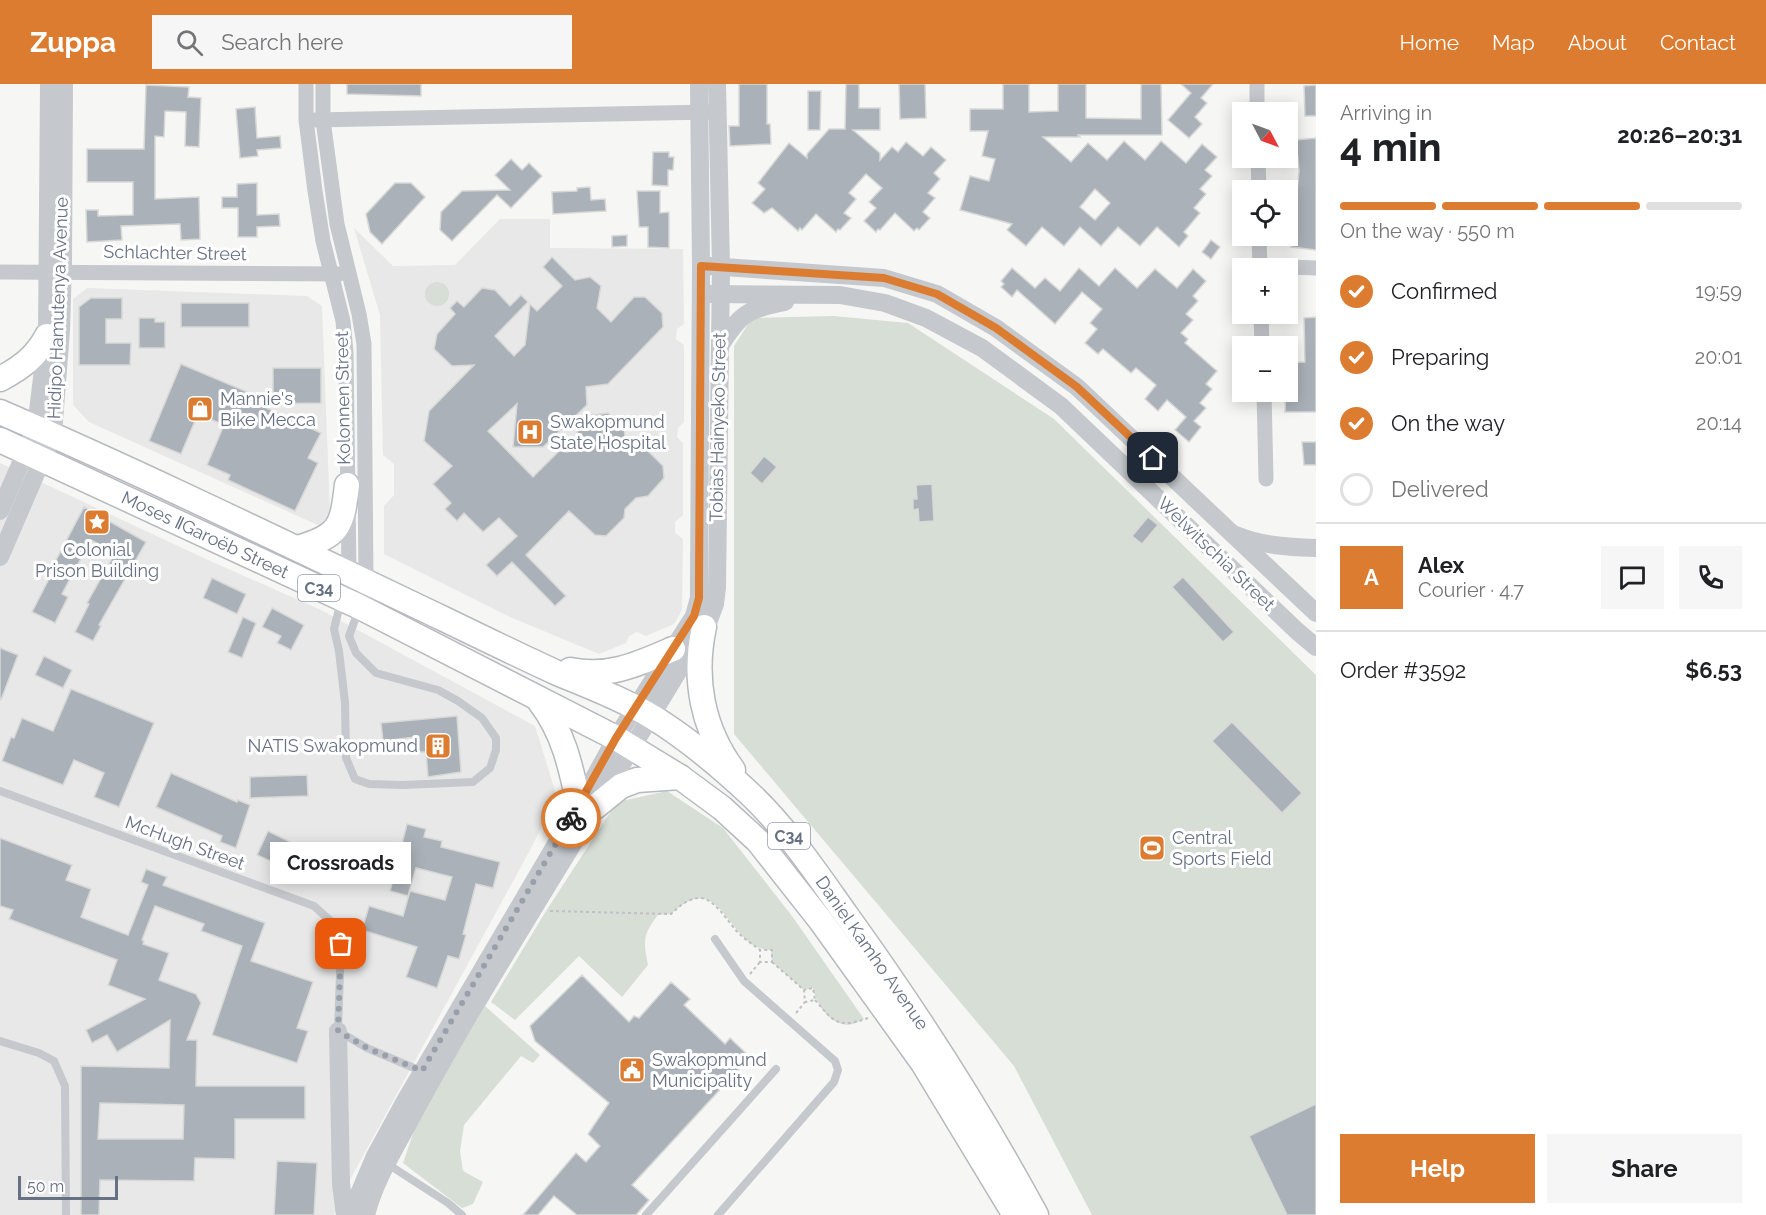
<!DOCTYPE html>
<meta charset="utf-8">
<style>
:root{--surface:#fff;--page:#f6f6f6;--text:#202124;--muted:#757577;--line:#e0e0e0;--accent:#dc7c30}
body{margin:0;font-family:Raleway,sans-serif;background:var(--page);color:var(--text);height:100vh;display:flex;flex-direction:column;font-size:22px;white-space:nowrap}
*{box-sizing:border-box;margin:0}
p{font-size:20px;color:var(--muted)}
.icon{flex:none;width:33px;height:33px;fill:none;stroke:currentColor;stroke-width:2;stroke-linecap:round;stroke-linejoin:round}
.map{position:relative;flex:1;overflow:hidden}
.details{display:flex;flex-direction:column;background:var(--surface);width:450px}
.details>*{flex:none}
.needle{width:39px;rotate:131deg}
.tools{position:absolute;left:1232px;top:18px;display:grid;gap:12px}
.tools a{display:grid;place-items:center;width:66px;height:66px;border-radius:0px;background:var(--surface);box-shadow:0 3px 15px #0003;font-size:30px}
.scale{position:absolute;left:18px;bottom:15px;width:100px;box-sizing:border-box;padding-left:6px;border:3px solid #677184;border-top:0;font-size:16px;line-height:21px;white-space:nowrap;color:#677184;-webkit-text-stroke:4px #fff;paint-order:stroke}
.pin{position:absolute;display:grid;place-items:center;width:51px;height:51px;color:#fff;margin:-26px;border-radius:12px;box-shadow:0 3px 9px #0006}
.courier{position:absolute;display:grid;place-items:center;width:60px;height:60px;margin:-30px;border:4px solid #dc7c30;border-radius:50%;background:#fff;color:#222;box-shadow:0 2px 8px #0007}
.bubble{position:absolute;height:42px;border-radius:0px;background:var(--surface);box-shadow:0 3px 15px #0003;font-size:20px;font-weight:700;line-height:42px;text-align:center}
.overview em{font-style:normal;font-weight:700}
.overview div{display:flex;flex-direction:column-reverse}
.overview{display:flex;align-items:center;justify-content:space-between;height:102px;padding:0 24px}
h1{font-size:39px;font-weight:700;line-height:45px}
.bar{display:grid;grid-template-columns:repeat(4,1fr);gap:9px 6px;align-content:center;height:72px;padding:0 24px}
.bar i{height:8px;border-radius:4px;background:var(--line)}
.bar .active{background:var(--accent)}
.bar p{grid-column:span 4}
.line{display:flex;align-items:center;gap:15px;padding:0 24px;border-top:2px solid var(--line)}
.line div{flex:1}
.round{display:grid;place-items:center;flex:none;width:63px;height:63px;border-radius:0px;background:var(--page)}
ol{padding:0 24px;list-style:none}
li{display:flex;align-items:center;gap:18px;height:66px}
li p{margin-inline-start:auto}
li .icon{padding:6px;border-radius:50%;background:var(--accent);color:#fff;stroke-width:4}
li:last-child{color:var(--muted)}
li i{width:33px;height:33px;border:3px solid var(--line);border-radius:50%}
.primary-button{display:flex;gap:12px;margin-top:auto;padding:12px 24px}
.primary-button a{flex:1;height:69px;border-radius:0px;background:var(--accent);color:#fff;font-size:24px;font-weight:700;line-height:69px;text-align:center}
.primary-button a+a{background:var(--page);color:var(--text)}
header{display:flex;align-items:center;gap:36px;box-sizing:border-box;height:84px;padding:0 30px;background:var(--accent);color:#fff}
header strong{font-size:28px}
nav{display:flex;gap:33px;margin-inline-start:auto;font-size:21px}
.search{width:420px;height:54px;background:var(--page);display:flex;align-items:center;gap:15px;box-sizing:border-box;padding:0 21px;border-radius:0px;color:var(--muted);font-size:22px}
main{display:flex;flex:1;min-height:0}
.map>svg:first-child{display:block}
</style>
<header>
<strong>Zuppa</strong>
<div class="search"><svg class="icon" aria-label="search" viewBox="0 0 24 24"><circle cx="10" cy="10" r="6"/><path d="M15 15l6 6"/></svg>Search here</div>
<nav><a>Home</a><a>Map</a><a>About</a><a>Contact</a></nav>
</header>
<main>
<div class="map">
<svg width="1316" height="1131" viewBox="0 0 1316 1131">
<rect width="100%" height="100%" fill="#f6f7f4"/>
<g fill="#e7e8e7">
<path d="M500,135H550V164L683,165L684,240L677,245L676,255L684,261V338L678,344L677,353L683,359V431L675,438V449L683,455L682,526L674,540L646,552L637,548L629,552L626,559L599,570L510,533L384,470V422L394,411V380L383,371L380,231L354,144L393,182L455,181Z"/>
<path d="M87,204L307,212L322,222L330,430L322,443L89,338L73,321V215Z"/>
<path d="M0,379L208,476L319,525L535,642L557,713L529,768L352,1092L334,1131H0Z"/>
</g>
<g fill="#d7ded5">
<circle cx="437" cy="210" r="12"/>
<path d="M834,232L908,239L1054,335L1316,591V1131H1092L1014,982L734,650V262L752,234Z"/>
<path d="M667,707L723,744L792,832L864,935C860,937 854,940 849,941C830,941 816,921 813,904L804,906L772,878L771,866C726,866 723,780 671,830L658,831C643,850 643,857 648,881L622,913L579,872L515,936L491,918L546,827L617,718Z"/>
<path d="M485,922L540,971L533,979L521,972L464,1041L460,1067L463,1087L483,1098L473,1120L462,1124L403,1079L418,1035Z"/>
</g>
<g fill="#abb1b8" stroke="#d8d9d7" stroke-width="1.5" fill-rule="evenodd">
<path d="M347,0H421V12L347,10Z"/>
<path d="M739,0H767V40H770L771,60L730,62L729,42H739Z"/>
<path d="M846,0H859V24H880V46H853L880,69V76L892,63L898,68L906,58L923,72L931,63L946,76L934,89L940,95L928,109L935,114L923,128L930,134L919,146L917,144L914,147L895,129L880,146L878,145L876,148L864,137L876,124L869,118L882,104L866,90L849,109L856,115L844,129L851,134L840,146L838,145L836,148L816,130L802,146L800,144L798,147L772,124L764,129L752,119L765,105L758,99L789,59L807,74V70L829,45H845Z"/>
<path d="M899,0H925L926,34L900,35Z"/>
<path d="M1003,0H1029V28L1058,27V0H1086V34L1141,35V0H1161L1162,51H1078L1080,53H1043L1071,78L1088,59L1107,76L1124,57L1145,76L1161,57L1186,79L1202,60L1217,73L1205,86L1212,92L1200,105L1206,110L1194,124L1200,129L1184,148L1188,152L1179,163L1157,143L1140,162L1118,143L1101,162L1080,143L1064,162L1042,143L1026,162L1007,146L1012,140L960,126L970,92L989,97L995,75L982,72L988,47H970V25H1003ZM1095,105L1110,119L1095,136L1080,123Z"/>
<path d="M1181,0H1213L1201,14L1207,19L1195,33L1202,40L1189,54L1168,36L1191,9Z"/>
<path d="M146,1L189,3L188,13L201,14L199,63L185,62L186,28L165,27L164,53L155,52V115L199,113L200,155L181,156L180,140L121,142L122,156L87,158L86,126H98V132L133,131V98H87V65H144Z"/>
<path d="M1316,1V32H1305L1304,2Z"/>
<path d="M808,7H821L820,46H808Z"/>
<path d="M255,23L257,54L280,52L281,64L257,66L258,72L240,74L236,25Z"/>
<path d="M1316,54V166L1291,163L1299,87L1296,56Z"/>
<path d="M653,68H669V73H674L673,86H668V102L652,101Z"/>
<path d="M511,75L522,86L529,79L542,92L511,124L497,111L452,157L440,146L441,128L462,107L510,106L495,91Z"/>
<path d="M257,99V131L279,130L280,142L257,143V153H238V124H222V113H237V100Z"/>
<path d="M395,99H411L425,113L382,160L370,148L366,130Z"/>
<path d="M590,103L591,116L605,115L606,127L553,130L552,108L577,107V104Z"/>
<path d="M637,107H660V129L669,128V164L648,163V143H639Z"/>
<path d="M627,151V162L612,163V152Z"/>
<path d="M1211,156L1220,163L1211,175L1202,168Z"/>
<path d="M552,173L575,196L590,193L601,202L597,224L611,238L634,213H645L662,229L663,243L608,300L586,303L587,321L543,363H513L517,320L488,347L533,393L559,367L568,368L576,359L579,333L608,329L624,345L627,368L646,365L663,382L664,394L648,412L636,414L625,425L624,434L606,452L595,451L569,427L526,471L566,512L555,522L512,478L497,492L486,481L517,452L499,434L483,448L464,429L457,437L445,425L451,419L433,400L452,382L424,357L429,327L474,281L452,282L434,265L437,250L455,230L450,224L457,217L464,223L482,204L495,206L510,222L521,211L528,218L495,252L514,272L525,261L530,220L537,227L562,202L543,183Z"/>
<path d="M1012,184L1035,204L1045,194L1060,207L1079,184L1099,202L1115,184L1137,204L1155,185L1177,204L1193,185L1206,197L1193,212L1198,217L1186,230L1193,236L1181,249L1188,255L1185,259L1217,287L1206,300L1212,305L1200,319L1206,324L1194,337L1201,343L1189,358L1175,346L1186,333L1167,316L1158,327L1145,315L1156,301L1136,284L1131,289L1103,265L1098,270L1085,259L1097,245L1090,239L1102,225L1082,208L1055,240L1017,206L1012,213L1001,203L1004,200L1001,197Z"/>
<path d="M91,214H122V235H106V259H131L130,281H79V223Z"/>
<rect x="181" y="219" width="68" height="24"/>
<path d="M1316,233V328H1285L1287,279L1305,278L1304,234Z"/>
<path d="M139,234H155V238H165V264H139Z"/>
<path d="M181,280L273,319V284H321V319L258,320L321,349L308,374L318,379L295,427L228,396L230,391L207,381L224,341L198,330L181,370L149,357Z"/>
<path d="M1302,358H1316V381H1304Z"/>
<path d="M764,372L777,383L762,400L750,389Z"/>
<path d="M932,400L934,437L919,438L918,425L913,426V415H917L916,401Z"/>
<path d="M84,423L146,458L99,541L101,542L93,557L75,548L89,520L87,519L115,469L91,456L62,510L68,513L55,539L32,528L55,483L53,482Z"/>
<path d="M1148,433L1158,441L1142,460L1132,452Z"/>
<path d="M1183,493L1234,548L1223,558L1172,503Z"/>
<path d="M212,494L246,510L237,530L203,514Z"/>
<path d="M272,524L304,541L291,566L277,559L281,552L262,543Z"/>
<path d="M243,533L256,539L242,574L228,568Z"/>
<path d="M0,564L18,571L1,616L0,615Z"/>
<path d="M44,572L72,586L63,604L35,591Z"/>
<path d="M71,605L154,639L119,723L94,713L104,689L74,676L63,701L2,677L11,653L14,654L22,634L53,647Z"/>
<path d="M457,632L461,688L428,693L426,668H417L415,653L383,657L381,639Z"/>
<path d="M1232,638L1302,709L1282,729L1212,657Z"/>
<path d="M171,689L237,718L238,716L250,721L236,764L220,758L222,752L156,723Z"/>
<path d="M307,691L308,712L250,714V693Z"/>
<path d="M407,740L426,745L424,753L442,757L441,763L500,778L493,804L476,800L463,850L466,851L459,875L448,872L437,904L406,893L417,863L362,846L369,822L403,832L410,807L445,816L452,793L416,784L408,812L390,807Z"/>
<path d="M268,747L325,775L319,788L316,787L313,800L302,795L303,792L257,771Z"/>
<path d="M0,754L72,781L66,796L91,805L81,833L128,851L148,801L141,798L146,785L167,793L163,801L265,839L251,877L313,898L297,944L308,947L297,979L212,951L242,862L201,847L204,840L155,822L142,856L144,857L143,860L169,869L159,896L196,910L201,919L187,956H197L196,1002H305V1035H235V1075L195,1074L194,1097L100,1096L99,1131H81V982L169,984L170,936L117,968L107,951L92,959L86,946L145,915L108,901L117,876L9,835L13,826L0,822ZM100,1019L184,1021L183,1055H98Z"/>
<path d="M582,891L629,938L634,932L639,934L671,898L690,915L684,921L725,960L730,954L750,973L632,1101L649,1116L636,1131H577L554,1112L538,1131H523L576,1069L586,1078L600,1062L588,1050L609,1019L535,957L530,942Z"/>
<path d="M1316,1020V1131H1287L1249,1052Z"/>
<path d="M277,1077L317,1079L314,1131H274Z"/>
</g>
<g fill="none" stroke-linecap="round" stroke-linejoin="round">
<defs>
<g id="primary">
<path d="M0,295C21,284 36,273 47,252"/>
<path d="M0,328C150,393 297,465 444,535C481,553 518,571 555,588C588,602 623,615 654,634C688,655 720,682 750,710C788,746 817,790 847,832C916,928 980,1027 1036,1131"/>
<path d="M0,356L360,523L616,654L680,693L722,724L758,757L821,837L923,979L1015,1131"/>
<path d="M298,464C340,451 342,443 347,401"/>
<path d="M704,543C693,594 702,644 733,686"/>
<path d="M570,586C609,594 638,580 673,565"/>
<path d="M540,618C564,649 571,684 579,721"/>
<path d="M595,723L621,702L637,696L680,693"/>
</g>
</defs>
<use href="#primary" stroke="#b6b9be" stroke-width="27"/>
<g stroke="#bfc0c3" stroke-width="2" stroke-dasharray="3 3" stroke-linecap="butt">
<path d="M550,827L671,830C703,799 713,818 734,844C741,853 751,859 760,866H772V878H760V866"/>
<path d="M772,878L804,906L805,918L815,916L813,904L804,906"/>
<path d="M750,890L760,878"/>
<path d="M815,916C834,938 838,945 868,934"/>
<path d="M796,929L805,918"/>
</g>
<g stroke="#c5c8cc" stroke-width="8">
<path d="M341,517L334,545L339,567L345,619L346,674L355,695L369,700L403,701L473,698L490,684L496,666V654L482,634L458,617L438,606L376,589L356,569L349,552L359,525"/>
<path d="M0,707L314,822L334,840L341,860L338,947L367,964L421,987"/>
<path d="M715,855L744,897L835,977L838,986L834,998L718,1131"/>
<path d="M0,957L39,969L54,977L65,1002L66,1131"/>
<path d="M386,1079L448,1119L462,1131"/>
<path d="M646,1131L776,985"/>
</g>
<g stroke="#c5c8cc" stroke-width="15">
<path d="M306,0V36L315,107L323,157L343,237L346,268L349,489L347,494"/>
<path d="M323,0V36L337,140L359,230L364,260L366,498L363,502"/>
<path d="M1257,0V28"/>
<path d="M315,36L711,28"/>
<path d="M1258,74L1259,106"/>
<path d="M1259,152L1260,184"/>
<path d="M1260,182L1316,184"/>
<path d="M0,188L339,190"/>
<path d="M1261,230L1262,262"/>
<path d="M1264,308L1266,395"/>
</g>
<g stroke="#c5c8cc" stroke-width="18">
<path d="M709,182L884,194L937,210L996,244L1077,303L1316,529"/>
<path d="M709,210L840,211L885,219L926,234L982,264L1061,322L1297,547L1316,563"/>
<path d="M720,262C740,230 747,225 785,218"/>
<path d="M0,427L36,344L47,252L49,0"/>
<path d="M1236,451C1263,462 1288,463 1316,464"/>
<path d="M0,473L53,350L61,246L63,180L64,0"/>
<path d="M338,947L341,1100L345,1131"/>
<path d="M350,1131L375,1072L405,1017L579,721L616,654L694,532L699,514V497L701,182L699,0"/>
<path d="M366,1131C374,1099 392,1069 408,1040C427,1004 447,969 468,933C547,800 630,669 709,536L715,520L717,504L721,182L717,0"/>
</g>
<use href="#primary" stroke="#fff" stroke-width="24"/>
</g>
<g fill="none" stroke-linecap="round" stroke-linejoin="round">
<path stroke="#99a0ab" stroke-width="6" stroke-dasharray="0 10.8" d="M341,860L338,947L367,964L422,987L571,734"/>
<path stroke="#dc7c30" stroke-width="8" d="M571,734L616,654L694,532L699,514V497L701,182L884,194L937,210L996,244L1077,303L1153,374"/>
</g>
<defs>
<symbol id="shop-square" viewBox="-11 -11 22 22"><rect x="-9" y="-9" width="18" height="18" rx="4" fill="#dc7c30" stroke="#fff"/><path d="M-5-2.5h2.3a2.7 3.5 0 0 1 5.4 0H5L5.5 6h-11ZM-1.5-2.5h3a1.5 2.3 0 0 0-3 0Z" fill="#fff"/></symbol>
<symbol id="hospital-square" viewBox="-11 -11 22 22"><rect x="-9" y="-9" width="18" height="18" rx="4" fill="#dc7c30" stroke="#fff"/><path d="M-5-5h3v3.5h4V-5h3V5h-3V1.5h-4V5h-3Z" fill="#fff"/></symbol>
<symbol id="sight-square" viewBox="-11 -11 22 22"><rect x="-9" y="-9" width="18" height="18" rx="4" fill="#dc7c30" stroke="#fff"/><path d="M0-6L1.8-2.2L6-1.7L2.9 1.2L3.7 5.4L0 3.3L-3.7 5.4L-2.9 1.2L-6-1.7L-1.8-2.2Z" fill="#fff"/></symbol>
<symbol id="building-square" viewBox="-11 -11 22 22"><rect x="-9" y="-9" width="18" height="18" rx="4" fill="#dc7c30" stroke="#fff"/><path d="M-4-6H4V6H1V3H-1V6H-4ZM-2.5-4.3h1.7v1.8h-1.7ZM.8-4.3h1.7v1.8H.8ZM-2.5-1h1.7V.8h-1.7ZM.8-1h1.7V.8H.8Z" fill="#fff"/></symbol>
<symbol id="stadium-square" viewBox="-11 -11 22 22"><rect x="-9" y="-9" width="18" height="18" rx="4" fill="#dc7c30" stroke="#fff"/><path d="M0-5a6.5 5 0 1 0 0 10a6.5 5 0 1 0 0-10ZM-3.5-1.8h7v3.6h-7Z" fill="#fff"/></symbol>
<symbol id="civic-square" viewBox="-11 -11 22 22"><rect x="-9" y="-9" width="18" height="18" rx="4" fill="#dc7c30" stroke="#fff"/><path d="M-.6-6.5H3V-4.5H.6V-3L4-1V1h2V6H-6V1h2V-1L-.6-3ZM-1.2 2.5V6h2.4V2.5Z" fill="#fff"/></symbol>
</defs>
<g fill-rule="evenodd">
<use href="#shop-square" x="185" y="310" width="30" height="30"/>
<use href="#hospital-square" x="515" y="333" width="30" height="30"/>
<use href="#sight-square" x="82" y="423" width="30" height="30"/>
<use href="#building-square" x="423" y="647" width="30" height="30"/>
<use href="#stadium-square" x="1137" y="749" width="30" height="30"/>
<use href="#civic-square" x="617" y="971" width="30" height="30"/>
</g>
<g text-anchor="middle" stroke-width="6" stroke-linejoin="round" paint-order="stroke">
<g fill="#fff" stroke="#959ca9" stroke-width="1.5">
<rect x="298" y="491" width="42" height="26" rx="4.5"/>
<rect x="768" y="739" width="42" height="26" rx="4.5"/>
</g>
<g font-size="16" font-weight="bold" fill="#677184">
<text x="319" y="510">C34</text>
<text x="789" y="758">C34</text>
</g>
<g font-size="18" fill="#677184" stroke="#fff">
<text transform="translate(175 169) rotate(1)" y="6">Schlachter Street</text>
<text transform="translate(58 224) rotate(-88)" y="6">Hidipo Hamutenya Avenue</text>
<text transform="translate(343 314) rotate(-91)" y="6">Kolonnen Street</text>
<text transform="translate(718 343) rotate(-89)" y="6">Tobias Hainyeko Street</text>
<text transform="translate(205 451) rotate(25)" y="6">Moses ǁGaroëb Street</text>
<text transform="translate(1216 470) rotate(44)" y="6">Welwitschia Street</text>
<text transform="translate(185 759) rotate(20)" y="6">McHugh Street</text>
<text transform="translate(872 869) rotate(55)" y="6">Daniel Kamho Avenue</text>
</g>
<g font-size="18" fill="#677184" stroke="#fff" text-anchor="start">
<text x="220" y="321">Mannie's<tspan x="220" dy="21">Bike Mecca</tspan></text>
<text x="550" y="344">Swakopmund<tspan x="550" dy="21">State Hospital</tspan></text>
<text x="97" y="472" text-anchor="middle">Colonial<tspan x="97" dy="21">Prison Building</tspan></text>
<text x="418" y="668" text-anchor="end">NATIS Swakopmund</text>
<text x="1172" y="760">Central<tspan x="1172" dy="21">Sports Field</tspan></text>
<text x="652" y="982">Swakopmund<tspan x="652" dy="21">Municipality</tspan></text>
</g>
</g>
</svg>
<div class="tools">
<a><svg class="needle" viewBox="-14 -14 28 28"><path d="M0-13l5 13h-10z" fill="#e53935"/><path d="M0 13l5-13h-10z" fill="#757577"/></svg></a>
<a><svg class="icon" aria-label="locate" viewBox="0 0 24 24"><circle cx="12" cy="12" r="6"/><path d="M12 2v4M12 18v4M2 12h4M18 12h4"/></svg></a>
<a>+</a>
<a>−</a>
</div>
<div class="scale">50 m</div>
<div class="pin" style="left:341px;top:860px;background:#ea580c"><svg class="icon" aria-label="bag" viewBox="0 0 24 24"><path d="M5 8h14l-1 12H6zM9 8a3 3 0 0 1 6 0"/></svg></div>
<div class="pin" style="left:1153px;top:374px;background:#1f2937"><svg class="icon" aria-label="home" viewBox="0 0 24 24"><path d="M3 11l9-7 9 7M6 9v11h12V9"/></svg></div>
<div class="courier" style="left:571px;top:734px"><svg class="icon" aria-label="bike" viewBox="0 0 24 24"><circle cx="6" cy="16" r="4"/><circle cx="18" cy="16" r="4"/><path d="M6 16l4-8h5l3 8M10 8l3 8H6M13 5h3"/></svg></div>
<div class="bubble" style="left:270px;top:758px;width:141px">Crossroads</div>
</div>
<section class="details">
<div class="overview"><div><h1>4 min</h1><p>Arriving in</p></div><em>20:26–20:31</em></div>
<div class="bar"><i class="active"></i><i class="active"></i><i class="active"></i><i></i><p>On the way · 550 m</p></div>
<ol>
<li><svg class="icon" aria-label="check" viewBox="0 0 24 24"><path d="M5 12l5 5 9-10"/></svg>Confirmed<p>19:59</p></li>
<li><svg class="icon" aria-label="check" viewBox="0 0 24 24"><path d="M5 12l5 5 9-10"/></svg>Preparing<p>20:01</p></li>
<li><svg class="icon" aria-label="check" viewBox="0 0 24 24"><path d="M5 12l5 5 9-10"/></svg>On the way<p>20:14</p></li>
<li><i></i>Delivered</li>
</ol>
<div class="line" style="height:108px"><b class="round" style="background:var(--accent);color:#fff">A</b><div><b>Alex</b><p>Courier · 4.7</p></div><a class="round"><svg class="icon" aria-label="chat" viewBox="0 0 24 24"><path d="M4 5h16v11H9l-5 4z"/></svg></a><a class="round"><svg class="icon" aria-label="phone" viewBox="0 0 24 24"><path d="M5 4h4l2 5-3 2q2 4 5 5l2-3 5 2v4C11 20 4 13 5 4z"/></svg></a></div>
<div class="line" style="height:78px"><div>Order #3592</div><b>$6.53</b></div>
<div class="primary-button"><a>Help</a><a>Share</a></div>
</section>
</main>
